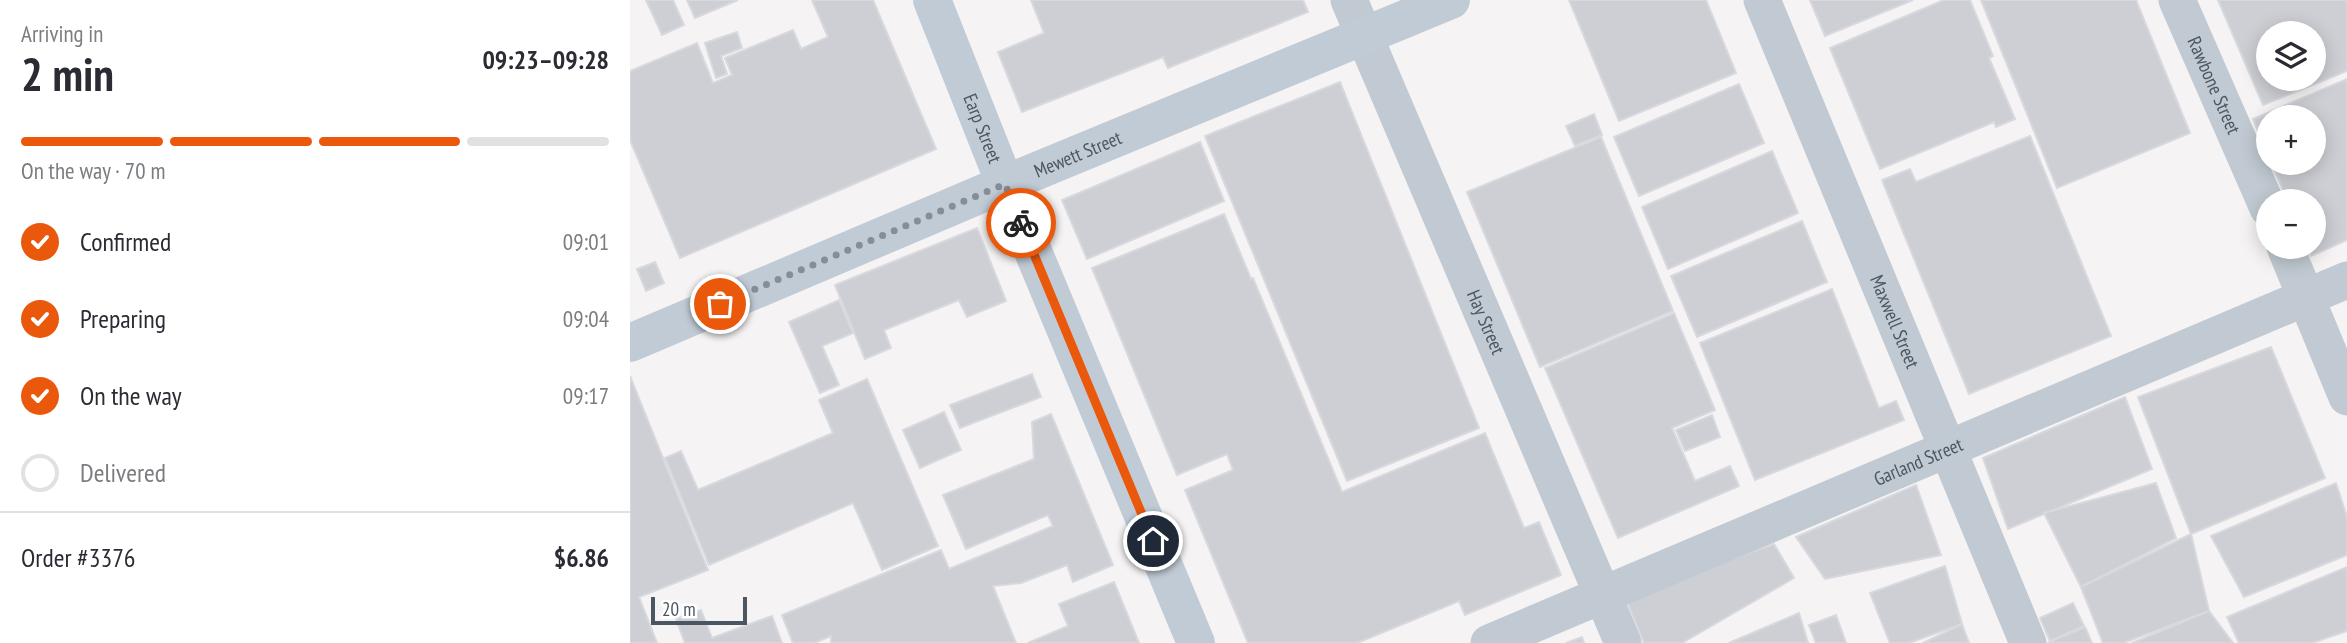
<!DOCTYPE html>
<meta charset="utf-8">
<style>
:root{--surface:#fff;--page:#f7f7f7;--text:#2b2b33;--muted:#7c7c81;--line:#e1e1e2;--accent:#ea580c}
body{margin:0;font-family:"PT Sans Narrow",sans-serif;background:var(--page);color:var(--text);height:100vh;display:flex;flex-direction:column;font-size:26px;white-space:nowrap}
*{box-sizing:border-box;margin:0}
p{font-size:23px;color:var(--muted)}
.icon{flex:none;width:38px;height:38px;fill:none;stroke:currentColor;stroke-width:2;stroke-linecap:round;stroke-linejoin:round}
.map{position:relative;flex:1;overflow:hidden}
.side{display:flex;flex-direction:column;background:var(--surface);width:630px}
.side>*{flex:none}
.buttons{position:absolute;left:1626px;top:21px;display:grid;gap:14px}
.buttons a{display:grid;place-items:center;width:70px;height:70px;border-radius:50%;background:var(--surface);box-shadow:0 4px 18px #0003;font-size:35px}
.scale{position:absolute;left:21px;bottom:18px;width:96px;box-sizing:border-box;padding-left:7px;border:4px solid #4a5661;border-top:0;font-size:19px;line-height:24px;white-space:nowrap;color:#4a5661;-webkit-text-stroke:5px #fff;paint-order:stroke}
.pin{position:absolute;display:grid;place-items:center;width:60px;height:60px;color:#fff;margin:-30px;border:4px solid #fff;border-radius:50%;box-shadow:0 2px 7px #0007}
.courier{position:absolute;display:grid;place-items:center;width:70px;height:70px;margin:-35px;border:5px solid #ea580c;border-radius:50%;background:#fff;color:#222;box-shadow:0 2px 9px #0007}
.overview em{font-style:normal;font-weight:700}
.overview div{display:flex;flex-direction:column-reverse}
.overview{display:flex;align-items:center;justify-content:space-between;height:119px;padding:0 21px}
h1{font-size:46px;font-weight:700;line-height:52px}
.bar{display:grid;grid-template-columns:repeat(4,1fr);gap:10px 7px;align-content:center;height:84px;padding:0 21px}
.bar i{height:9px;border-radius:5px;background:var(--line)}
.bar .on{background:var(--accent)}
.bar p{grid-column:span 4}
.line{display:flex;align-items:center;gap:18px;padding:0 21px;border-top:2px solid var(--line)}
.line div{flex:1}
ol{padding:0 21px;list-style:none}
li{display:flex;align-items:center;gap:21px;height:77px}
li p{margin-inline-start:auto}
li .icon{padding:7px;border-radius:50%;background:var(--accent);color:#fff;stroke-width:4}
li:last-child{color:var(--muted)}
li i{width:38px;height:38px;border:4px solid var(--line);border-radius:50%}
main{display:flex;flex:1;min-height:0}
.map>svg:first-child{display:block}
</style>
<main>
<section class="side">
<div class="overview"><div><h1>2 min</h1><p>Arriving in</p></div><em>09:23–09:28</em></div>
<div class="bar"><i class="on"></i><i class="on"></i><i class="on"></i><i></i><p>On the way · 70 m</p></div>
<ol>
<li><svg class="icon" aria-label="check" viewBox="0 0 24 24"><path d="M5 12l5 5 9-10"/></svg>Confirmed<p>09:01</p></li>
<li><svg class="icon" aria-label="check" viewBox="0 0 24 24"><path d="M5 12l5 5 9-10"/></svg>Preparing<p>09:04</p></li>
<li><svg class="icon" aria-label="check" viewBox="0 0 24 24"><path d="M5 12l5 5 9-10"/></svg>On the way<p>09:17</p></li>
<li><i></i>Delivered</li>
</ol>
<div class="line" style="height:91px"><div>Order #3376</div><b>$6.86</b></div>
</section>
<div class="map">
<svg width="1717" height="643" viewBox="0 0 1717 643">
<rect width="100%" height="100%" fill="#f5f3f3"/>
<g fill="#cdcfd5" stroke="#d7d9de" stroke-width="2" fill-rule="evenodd">
<path d="M16,0H43L54,25L32,35Z"/>
<path d="M57,0H108L65,18Z"/>
<path d="M182,0H243L306,149L50,258L0,140V71L67,43L83,83L102,75L95,58L163,30L171,49L198,37Z"/>
<path d="M401,0H673L678,12L538,68L533,57L392,112L368,52L414,33Z"/>
<path d="M939,0H1076L1106,73L989,121Z"/>
<path d="M1180,0H1283L1195,36Z"/>
<path d="M1314,0H1340L1363,56L1359,58L1385,119L1366,127L1364,122L1250,169L1200,48Z"/>
<path d="M1351,0H1506L1560,133L1427,188Z"/>
<path d="M1588,0H1717V71L1633,105ZM1638,33H1684V79H1638Z"/>
<path d="M107,32L112,48L91,56L97,74L86,78L75,43Z"/>
<path d="M1717,79V240L1681,256L1677,247H1684V201H1658L1641,163H1684V117H1638V155L1623,119Z"/>
<path d="M710,82L849,428L717,481L575,136Z"/>
<path d="M1109,84L1134,143L1009,196L984,137Z"/>
<path d="M964,114L972,135L945,146L936,126Z"/>
<path d="M1400,136L1481,336L1339,394L1252,180L1280,169L1286,182Z"/>
<path d="M971,137L1043,311L910,367L837,192Z"/>
<path d="M570,142L594,201L457,259L432,200Z"/>
<path d="M1142,151L1168,213L1038,269L1012,207Z"/>
<path d="M594,214L621,279L623,278L712,492L855,433L894,528L909,522L931,575L835,615L829,601L727,643H618L555,490L603,470L597,454L547,475L462,268Z"/>
<path d="M1172,221L1197,282L1067,337L1041,276Z"/>
<path d="M347,228L376,301L337,317L329,300L254,330L261,348L235,359L205,285Z"/>
<path d="M25,262L34,283L16,291L7,269Z"/>
<path d="M1202,289L1249,408L1266,401L1274,420L1125,480L1070,343Z"/>
<path d="M209,300L223,333L192,346L209,385L190,393L159,322Z"/>
<path d="M1044,313L1085,410L1042,428L1065,481L1100,466L1109,486L988,538L915,368Z"/>
<path d="M1641,347L1695,478L1561,534L1508,397Z"/>
<path d="M402,374L411,397L330,428L320,405Z"/>
<path d="M0,376L78,570L9,597L27,643H0Z"/>
<path d="M237,379L308,546L252,570L223,503L79,565L35,458L51,451L68,490L203,433L189,400Z"/>
<path d="M1495,397L1522,469L1378,529L1353,458Z"/>
<path d="M314,412L331,450L290,468L273,430Z"/>
<path d="M421,414L483,565L443,582L437,565L391,583L363,586L386,643H201V636L184,643H163L152,615L311,550L319,569L423,526L418,515L336,549L313,495L404,459L402,422Z"/>
<path d="M1082,415L1090,437L1055,451L1046,430Z"/>
<path d="M1526,483L1546,538L1451,587L1414,513Z"/>
<path d="M1706,483L1717,517V555L1614,597L1581,536Z"/>
<path d="M1286,485L1311,555L1195,579L1166,537Z"/>
<path d="M1561,534L1579,611L1493,643H1473L1451,587Z"/>
<path d="M1144,544L1164,578L1052,643H1014L995,597Z"/>
<path d="M1315,566L1332,624L1279,643H1260L1240,593Z"/>
<path d="M1717,567V631L1682,643H1609L1597,617Z"/>
<path d="M484,582L509,643H398L438,626L429,604Z"/>
<path d="M1443,603L1454,626L1420,641L1410,618Z"/>
<path d="M71,610L82,638L142,616L152,643H55L46,619Z"/>
<path d="M1579,611L1603,643H1502Z"/>
<path d="M1169,613L1178,643H1099Z"/>
<path d="M1206,615L1216,643H1186L1179,625Z"/>
<path d="M1332,624L1339,643H1293Z"/>
<path d="M1455,627L1462,643H1420L1419,642Z"/>
<path d="M952,637L954,643H936Z"/>
</g>
<g fill="none" stroke-linecap="round" stroke-linejoin="round">
<g stroke="#c1cad2" stroke-width="37">
<path id="s1" d="M719,0L993,643"/>
<path id="s2" d="M1132,0L1398,643"/>
<path id="s3" d="M1547,0L1638,208"/>
<path d="M1655,247L1717,397"/>
<path id="s4" d="M859,643L1717,280"/>
</g>
<g stroke="#c1cbd6" stroke-width="38">
<path id="s5" d="M302,0L375,184L566,643"/>
<path id="s6" d="M0,343L375,184L821,0"/>
</g>
</g>
<g fill="none" stroke-linecap="round" stroke-linejoin="round">
<path stroke="#868d94" stroke-width="7" stroke-dasharray="0 12.6" d="M90,304L375,184L391,223"/>
<path stroke="#ea580c" stroke-width="9" d="M391,223L523,541"/>
</g>
<g text-anchor="middle" stroke-width="5" stroke-linejoin="round" paint-order="stroke">
<g font-size="19" fill="#4a5661" stroke="#fff">
<text dy="7" stroke="none"><textPath href="#s3" startOffset="93">Rawbone Street</textPath></text>
<text dy="7" stroke="none"><textPath href="#s5" startOffset="138">Earp Street</textPath></text>
<text dy="7" stroke="none"><textPath href="#s6" startOffset="486">Mewett Street</textPath></text>
<text dy="7" stroke="none"><textPath href="#s1" startOffset="350">Hay Street</textPath></text>
<text dy="7" stroke="none"><textPath href="#s2" startOffset="348">Maxwell Street</textPath></text>
<text dy="7" stroke="none"><textPath href="#s4" startOffset="466">Garland Street</textPath></text>
</g>
</g>
</svg>
<div class="buttons">
<a><svg class="icon" aria-label="layers" viewBox="0 0 24 24"><path d="M12 4l9 5-9 5-9-5zM3 14l9 5 9-5"/></svg></a>
<a>+</a>
<a>−</a>
</div>
<div class="scale">20 m</div>
<div class="pin" style="left:90px;top:304px;background:#ea580c"><svg class="icon" aria-label="bag" viewBox="0 0 24 24"><path d="M5 8h14l-1 12H6zM9 8a3 3 0 0 1 6 0"/></svg></div>
<div class="pin" style="left:523px;top:541px;background:#1f2937"><svg class="icon" aria-label="home" viewBox="0 0 24 24"><path d="M3 11l9-7 9 7M6 9v11h12V9"/></svg></div>
<div class="courier" style="left:391px;top:223px"><svg class="icon" aria-label="bike" viewBox="0 0 24 24"><circle cx="6" cy="16" r="4"/><circle cx="18" cy="16" r="4"/><path d="M6 16l4-8h5l3 8M10 8l3 8H6M13 5h3"/></svg></div>
</div>
</main>
